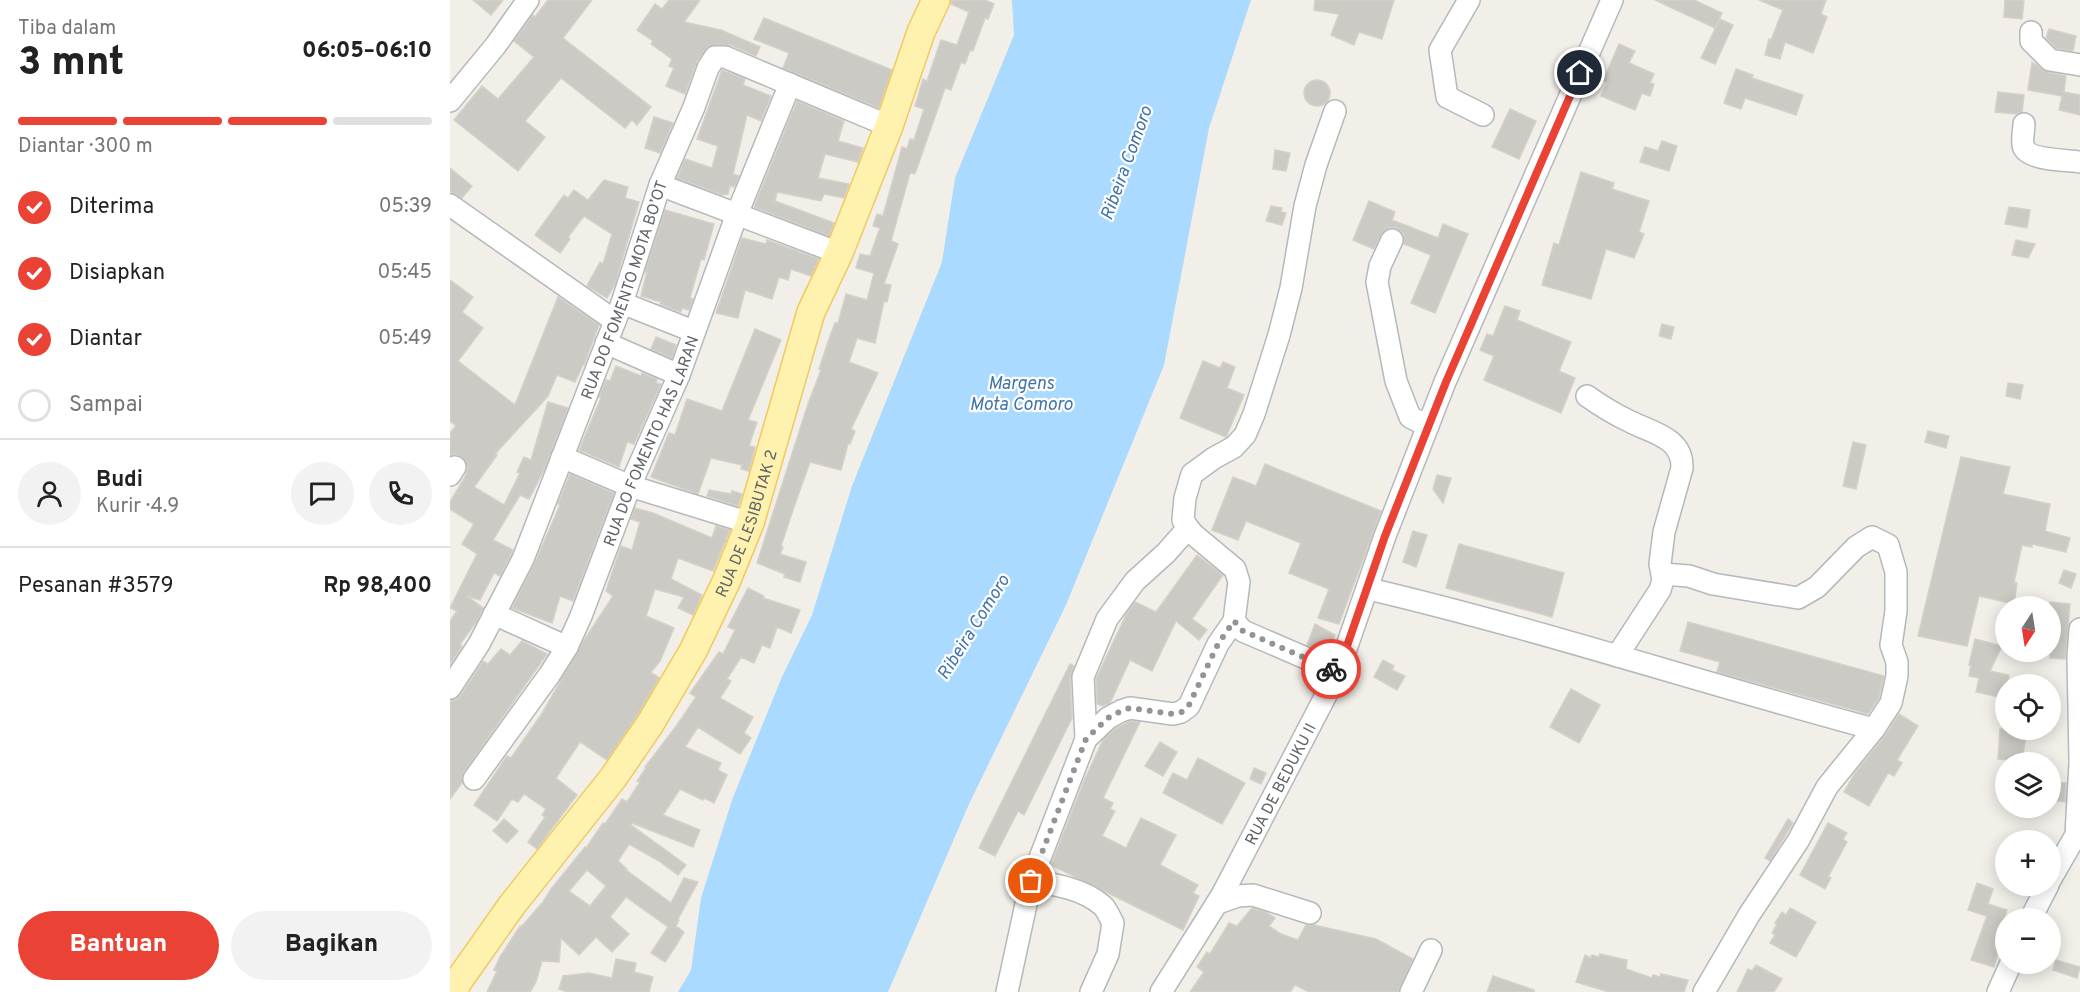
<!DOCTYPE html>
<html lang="id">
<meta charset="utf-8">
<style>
:root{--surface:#fff;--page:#f2f2f2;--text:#222;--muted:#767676;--line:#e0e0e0;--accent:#ea4335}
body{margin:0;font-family:Overpass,sans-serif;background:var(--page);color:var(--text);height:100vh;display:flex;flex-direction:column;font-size:22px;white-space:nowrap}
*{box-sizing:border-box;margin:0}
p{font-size:20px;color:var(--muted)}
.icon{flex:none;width:33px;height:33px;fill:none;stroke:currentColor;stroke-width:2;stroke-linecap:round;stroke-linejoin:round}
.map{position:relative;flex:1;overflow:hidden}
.side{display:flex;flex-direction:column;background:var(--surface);width:450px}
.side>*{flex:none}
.needle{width:39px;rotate:192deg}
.fabs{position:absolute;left:1545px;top:596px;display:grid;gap:12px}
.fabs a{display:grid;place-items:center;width:66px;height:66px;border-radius:50%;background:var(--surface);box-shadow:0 3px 15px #0003;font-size:30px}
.pin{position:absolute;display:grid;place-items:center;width:51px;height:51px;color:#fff;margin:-26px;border:3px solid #fff;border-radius:50%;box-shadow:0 2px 6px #0007}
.courier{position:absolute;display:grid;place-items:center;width:60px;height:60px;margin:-30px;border:4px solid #ea4335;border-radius:50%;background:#fff;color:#222;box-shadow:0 2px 8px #0007}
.overview em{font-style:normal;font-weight:800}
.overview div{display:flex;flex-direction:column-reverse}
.overview{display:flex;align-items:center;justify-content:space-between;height:102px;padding:0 18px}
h1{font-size:39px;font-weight:800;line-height:45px}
.bar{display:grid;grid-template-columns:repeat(4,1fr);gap:9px 6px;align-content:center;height:72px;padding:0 18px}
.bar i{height:8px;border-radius:4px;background:var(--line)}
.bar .on{background:var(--accent)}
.bar p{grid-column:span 4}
.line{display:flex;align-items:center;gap:15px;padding:0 18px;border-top:2px solid var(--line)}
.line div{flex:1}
.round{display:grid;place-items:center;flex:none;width:63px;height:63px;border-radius:32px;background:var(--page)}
ol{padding:0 18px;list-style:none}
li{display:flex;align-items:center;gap:18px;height:66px}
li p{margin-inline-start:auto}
li .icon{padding:6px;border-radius:50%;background:var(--accent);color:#fff;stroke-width:4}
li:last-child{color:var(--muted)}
li i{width:33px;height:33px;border:3px solid var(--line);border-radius:50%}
.action{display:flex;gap:12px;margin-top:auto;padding:12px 18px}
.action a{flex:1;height:69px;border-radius:36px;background:var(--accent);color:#fff;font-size:24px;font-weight:800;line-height:69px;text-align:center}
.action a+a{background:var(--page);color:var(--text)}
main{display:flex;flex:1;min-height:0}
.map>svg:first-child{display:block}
</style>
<main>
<section class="side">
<div class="overview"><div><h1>3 mnt</h1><p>Tiba dalam</p></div><em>06:05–06:10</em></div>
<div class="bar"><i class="on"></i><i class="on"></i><i class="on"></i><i></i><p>Diantar · 300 m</p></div>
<ol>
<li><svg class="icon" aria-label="check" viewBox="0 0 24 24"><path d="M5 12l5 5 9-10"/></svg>Diterima<p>05:39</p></li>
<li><svg class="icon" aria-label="check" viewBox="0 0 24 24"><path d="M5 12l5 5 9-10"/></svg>Disiapkan<p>05:45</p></li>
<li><svg class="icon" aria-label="check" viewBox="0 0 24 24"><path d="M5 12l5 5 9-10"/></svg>Diantar<p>05:49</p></li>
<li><i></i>Sampai</li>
</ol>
<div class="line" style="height:108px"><a class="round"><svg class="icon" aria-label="person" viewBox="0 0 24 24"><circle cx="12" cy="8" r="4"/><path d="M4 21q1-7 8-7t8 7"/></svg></a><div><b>Budi</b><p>Kurir · 4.9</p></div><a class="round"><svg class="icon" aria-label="chat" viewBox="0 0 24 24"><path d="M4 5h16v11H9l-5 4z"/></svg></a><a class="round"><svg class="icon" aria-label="phone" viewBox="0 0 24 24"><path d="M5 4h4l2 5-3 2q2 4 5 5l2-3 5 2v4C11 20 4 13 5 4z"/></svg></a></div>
<div class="line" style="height:78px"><div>Pesanan #3579</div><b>Rp 98,400</b></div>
<div class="action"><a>Bantuan</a><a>Bagikan</a></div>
</section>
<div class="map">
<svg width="1630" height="992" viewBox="0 0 1630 992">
<rect width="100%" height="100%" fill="#f1efe8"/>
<path fill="#aadaff" d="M562,0H801L759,128L714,365L616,605L519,804L438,992H228L241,970L251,898L282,800L331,679L362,615L402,486L492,262L505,178L564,35Z"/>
<g fill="#cccac5" stroke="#d6d1c6" stroke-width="1.5" fill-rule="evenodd">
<path d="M23,0H53L41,15Z"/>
<path d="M98,0H142L113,38L201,107L187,125L182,120L175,128L111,78L75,121L95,137L68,171L4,120L32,86L48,99L84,57L64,41L83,15L85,17Z"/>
<path d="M219,0H250L234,22L271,30L310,47L306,56L280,45L259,46L247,61L235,94L216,86L224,68L219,66L222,59L201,44L203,41L187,30L205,4L212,9Z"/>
<path d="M502,0H535L544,4L538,19L535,18L523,51L520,50L515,64L511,62L501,90L495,88L465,174L460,173L441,241L448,244L434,284L441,285L437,302L434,301L425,343L407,338L399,362L428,373L401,429L405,431L400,444H398L391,470L360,462L344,507L331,546L333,547L330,554L356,562L350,582L334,577L335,574L307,563L358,404L371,370L369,369L379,339L385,323H388L396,294L417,300L424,273L406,268L410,254L420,256L430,228L423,226L427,214L433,216L452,147L457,149L460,139L464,140L474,109L465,106L473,79L477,81L491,40L507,45L519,12L501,4Z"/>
<path d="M865,0H944L932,39L909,32L904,45L881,35L889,14L864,10Z"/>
<path d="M1205,0H1244L1272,13L1265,28Z"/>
<path d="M1309,0H1376L1371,14L1377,17L1363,53L1335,42L1330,59L1315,55L1319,39L1321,40L1333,10Z"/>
<path d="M1555,0H1574L1572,19L1554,17Z"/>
<path d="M314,18L442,70L429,108L333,68L339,53L304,39Z"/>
<path d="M1270,19L1283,25L1265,64L1251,58Z"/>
<path d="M1599,29L1626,36L1623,51L1606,48L1596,38Z"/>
<path d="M1169,44L1185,51L1179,63L1204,74L1200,83L1204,84L1200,96L1192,93L1185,110L1151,96L1157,82L1153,81Z"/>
<path d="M1582,62L1597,72L1616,76L1614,92L1630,95V115L1609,110L1612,96L1578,90Z"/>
<path d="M1286,69L1303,75L1302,78L1353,95L1346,115L1295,98L1291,109L1274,103Z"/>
<path d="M272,70L295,79L293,85L321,96L311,121L297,115L283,174L289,176L284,187L280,186L278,194L272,195L227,178L235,159L262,168L268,146L247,139Z"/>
<circle cx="867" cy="93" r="13"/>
<path d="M1548,92L1574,95L1572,112L1566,114L1545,112Z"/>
<path d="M347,101L394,121L388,141L413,148L408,162L375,154L368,178L399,184L394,198L374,194L371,201L327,192L325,201L384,223L379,236L304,207Z"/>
<path d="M1060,109L1086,121L1069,159L1042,147Z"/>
<path d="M204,117L223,123L210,153L195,148Z"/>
<path d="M1212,141L1227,146L1219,171L1190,162L1195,147L1208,151Z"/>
<path d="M825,150L840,153L836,171L823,169Z"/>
<path d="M0,168L22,186L12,198L0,192Z"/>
<path d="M1131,172L1164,183L1162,189L1199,201L1189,232L1194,234L1184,258L1156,249L1141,299L1092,285L1104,243L1109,245Z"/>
<path d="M154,180L178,187L175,198L189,202L165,284L157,298L137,286L150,262L153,264L162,234L134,216L118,237L120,239L110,253L85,235L114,195L118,198L124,190L138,200Z"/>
<path d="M919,201L945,212L942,220L988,238L993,224L1018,234L985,313L961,303L981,255L954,244L953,233L947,228L940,227L934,230L924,249L903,240Z"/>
<path d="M821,206L832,208L831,212L836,213L832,225L816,221Z"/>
<path d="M1559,207L1580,210L1577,228L1555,224Z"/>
<path d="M215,210L264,224L254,260L251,259L240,298L243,299L239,310L232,308L231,312L210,304L211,302L191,296L197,272H195Z"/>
<path d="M292,238L316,244L317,240L369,259L361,276L341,269L338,280L329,277L322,299L295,290L288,318L266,313Z"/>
<path d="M1566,240L1585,244L1578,258L1562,255Z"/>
<path d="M0,280L23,297L12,312L33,328L8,361L65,405L108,297L149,325L134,365H133L125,382L107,375L98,396L45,454L47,455L24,487L54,505L70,473L67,472L74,457L81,460L98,402L118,408L95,468L79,499L70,495L43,540L63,550L50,576L44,573L30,600L17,596L33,608L27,621L10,644L12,646L0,665V621L7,611L0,608L27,554L12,544L24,524L0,509V502L15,477L18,467L12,457L6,454L0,455V433L6,426L0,421Z"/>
<path d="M1055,306L1070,311L1067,320L1121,342L1109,371L1125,378L1111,413L1034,380L1044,356L1030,350L1037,334L1043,336Z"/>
<path d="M1212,324L1224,327L1221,339L1209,336Z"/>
<path d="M305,329L331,340L298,420L307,422L299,446L305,447L299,471L291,469L292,465L261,458L248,494L201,477L219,433L225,435L237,399L272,411Z"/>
<path d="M206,337L226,345L222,358L201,349Z"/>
<path d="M753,361L770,368L773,362L785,367L777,388L794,395L776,437L730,418Z"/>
<path d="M166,366L191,376L192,373L207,379L206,383L211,384L184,444L177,442L169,467L129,450L151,398L149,397L156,380L160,381Z"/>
<path d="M1558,383L1573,385L1570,399L1556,396Z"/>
<path d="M1478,431L1499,436L1496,448L1475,442Z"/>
<path d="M1403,442L1416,445L1406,489L1393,486Z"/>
<path d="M1511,457L1560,467L1553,494L1600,504L1595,531L1620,538L1616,552L1582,544V547L1572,545L1564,582L1567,583L1564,604L1529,596L1517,646L1468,636Z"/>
<path d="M815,464L931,511L889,624L868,618L879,589L839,573L851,543L796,521L788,540L762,530L783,477L806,486Z"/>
<path d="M120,474L164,493L123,601L110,596L102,623L62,608L87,558L110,505L108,504Z"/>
<path d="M987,475L1001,478L993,503L983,489Z"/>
<path d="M259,490L281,494L282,491L292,494L288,506L257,496Z"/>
<path d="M185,508L203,513L262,538L266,526L280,530L263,571L228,558L221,579L252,595L243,615L228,608L234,597L205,589L196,616L224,628L210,661L201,672L209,678L187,716L157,760L130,742L106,778L127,795L87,849L78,842L95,817L92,815L96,809L74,794L68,802L62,799L47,821L24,805L57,756L61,758L91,715L133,642L163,596L156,591L171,546L182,550L190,522L181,519Z"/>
<path d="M963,531L977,535L966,567L953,562Z"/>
<path d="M1009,544L1114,573L1102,617L996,588Z"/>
<path d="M747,555L773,575L742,619L757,630L749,640L726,621L702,671L680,660L660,703L653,706L647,704L646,679L677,613L685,602L706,612Z"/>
<path d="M1614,570L1626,574L1621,588L1609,583Z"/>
<path d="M298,588L314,596L313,598L350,610L341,633L327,627L320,648L312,645L304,663L291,657L277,679L281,681L270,698L303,717L294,733L301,738L290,754L248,727L235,747L271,763L268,770L277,775L264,803L254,798L253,800L230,789L213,815L250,830L243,847L182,823L181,825L236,865L228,875L209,861L179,844L168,861L177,869L176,870L221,903L234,878L248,882L228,919L229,920L226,926L234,932L227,944L215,962L201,953L218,927L176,897L160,917L179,934L162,952L146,937L129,955L111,938L109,962L92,961L86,982L80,992H37L47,971L44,970L50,957L70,926L71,927L93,902L101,889L135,847L136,848L153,823L155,824L172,799L177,802L190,782L187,781L196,768L195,767L227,725L246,697L240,693L269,652L273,654L285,630L278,627ZM137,870L156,886L140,906L119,891Z"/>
<path d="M1600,602L1620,604L1615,659L1600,658Z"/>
<path d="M1238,622L1434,676L1429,698L1418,714L1267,672L1270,662L1230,651Z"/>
<path d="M865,624L885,635L878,654L857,645Z"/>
<path d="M1525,639L1552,646L1540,671L1559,675L1557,684H1556L1554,698L1526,692L1529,678L1519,676L1521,666L1519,665Z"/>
<path d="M72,641L97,654L14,772L12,783L0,799V701L6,699L11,695L33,661L38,664L51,649L60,655Z"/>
<path d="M933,660L944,666L942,670L955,676L947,690L924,677Z"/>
<path d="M620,664L624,666L620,678L622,718L574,815L568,811L545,856L529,848Z"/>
<path d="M1121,689L1150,705L1129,743L1100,727Z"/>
<path d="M1449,714L1468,726L1447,760L1452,763L1444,776L1438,773L1419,806L1394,792L1405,773L1434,737Z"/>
<path d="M681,721L690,722L653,798L663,803L660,809L665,811L652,836L676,848L691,818L726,835L710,865L748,885L743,893L749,896L733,930L601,865L634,781L653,740L666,728Z"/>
<path d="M1550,729H1577L1572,761L1548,759Z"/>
<path d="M710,742L727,752L713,776L695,766Z"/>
<path d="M748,758L795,783L772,824L713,793L723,773L737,780Z"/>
<path d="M804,768L816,773L811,784L800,779Z"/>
<path d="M1600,782L1616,783L1615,802L1600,800Z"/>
<path d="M54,819L68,831L57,843L43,831Z"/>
<path d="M1338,819L1343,823L1320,861L1315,858Z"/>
<path d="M1378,823L1397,833L1393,839L1397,842L1378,877L1381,878L1375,889L1350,875Z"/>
<path d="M1527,883L1543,889L1538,904L1557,910L1544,947L1549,949L1544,967L1521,960L1537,916L1518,910Z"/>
<path d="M802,908L816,912L825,918L819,926L831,934L848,940L856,925H864L926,939L963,959L948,992H859L845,985L840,992H740L754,972L747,967L757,952L760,954L779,923L787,926Z"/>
<path d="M1340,908L1366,922L1346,957L1320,943L1325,935L1322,933L1327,924L1325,923L1332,912L1336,915Z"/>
<path d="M1150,954L1177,960L1176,969L1202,978L1203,975L1210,977L1211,974L1238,980L1234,992H1159L1126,982L1135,955L1141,958L1142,955L1149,957Z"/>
<path d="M166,959L186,963L184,972L203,977L199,992H117L109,989L113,976L139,973L162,978Z"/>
<path d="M1606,960L1630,967L1627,978L1603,970Z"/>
<path d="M1306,965L1332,979L1324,992H1287L1298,969L1302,971Z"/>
<path d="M1043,976L1084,990V992H1037Z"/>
</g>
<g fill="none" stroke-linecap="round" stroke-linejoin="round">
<defs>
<g id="minor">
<path d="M1019,0L990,50L997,97L1033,115"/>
<path d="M1581,32V41L1600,60L1630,65"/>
<path d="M0,101L46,45L78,0"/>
<path d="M885,111L866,165L855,206L841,288L829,335L804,414L795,435L784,447L764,458L742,474L735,498L733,520L738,528L743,534L785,569L789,582L784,621L793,631L888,672"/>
<path d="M1574,124C1574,131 1571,142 1574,148C1580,160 1617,160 1630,162"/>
<path d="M210,185L389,253"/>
<path d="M0,205L165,321"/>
<path d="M942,240L930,266L927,282L946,381L960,417L978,426"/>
<path d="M172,303L243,331"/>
<path d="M156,343L229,375"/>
<path d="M1137,396C1151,406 1166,415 1181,422C1203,433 1233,438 1232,468L1214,532L1210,564L1213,580L1210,590L1167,656"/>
<path d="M112,457L180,486L300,523"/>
<path d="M0,475L5,467"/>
<path d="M1213,574L1239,576L1263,584L1348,598L1367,587L1406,547L1422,537L1438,545L1446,572V611L1441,645L1447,662V676L1441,703L1424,729"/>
<path d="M919,589C1089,629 1255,684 1424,729L1377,787L1348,841L1299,915L1254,992"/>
<path d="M44,614L117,647"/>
<path d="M1630,629L1628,657L1630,760"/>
<path id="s1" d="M0,688L29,644L73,559L172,303L210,185L244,107L258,68L265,57H275L439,126"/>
<path d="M636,739L633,677L657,619L685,581L716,553L738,528"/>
<path id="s2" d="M24,779L100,674L117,647L131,616L180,486L229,375L287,214L340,84"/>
<path d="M1600,880L1626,835L1630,763"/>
<path d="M581,881C605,884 634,889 653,906C657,910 660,918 663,923L658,954L641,992"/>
<path d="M768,903L788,896L803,895L860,913"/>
<path d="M1581,918L1598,885"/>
<path d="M557,992L581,881L636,739L658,718L671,711L680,708L723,714L731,712L739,706L768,644L784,621"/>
<path id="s3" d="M711,992L772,895L888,672L935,536L995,382L1162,0"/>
<path d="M961,992L981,950"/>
<path d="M1548,992L1561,963"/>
</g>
<g id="major">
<path id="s4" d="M4,992L7,983L62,905L163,778L200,724L243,651L276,582L300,523L361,312L389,253L439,126L471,32L486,0"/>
</g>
</defs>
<use href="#minor" stroke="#b5b8bc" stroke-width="24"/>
<use href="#major" stroke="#f2c960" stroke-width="30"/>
<use href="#minor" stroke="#fff" stroke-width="21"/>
<use href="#major" stroke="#fff2af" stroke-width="27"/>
</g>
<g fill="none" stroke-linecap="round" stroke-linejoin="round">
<path stroke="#929495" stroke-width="6" stroke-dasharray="0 10.8" d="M581,881L636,739L658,718L671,711L680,708L723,714L732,712L739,705L768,644L784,621L793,631L881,669"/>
<path stroke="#ea4335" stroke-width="8" d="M881,669L888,672L935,536L996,382L1130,73"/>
</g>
<g text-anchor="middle" stroke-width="4.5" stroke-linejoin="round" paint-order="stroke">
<g font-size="16" fill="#5f6368" stroke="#fff">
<text dy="6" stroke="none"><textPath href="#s1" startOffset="436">RUA DO FOMENTO MOTA BO’OT</textPath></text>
<text dy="6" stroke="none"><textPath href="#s2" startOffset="384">RUA DO FOMENTO HAS LARAN</textPath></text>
<text dy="6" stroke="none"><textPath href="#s4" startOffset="556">RUA DE LESIBUTAK 2</textPath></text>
<text dy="6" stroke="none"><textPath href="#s3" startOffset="240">RUA DE BEDUKU II</textPath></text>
</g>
<g font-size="18" font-style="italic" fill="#4174aa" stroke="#fff">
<text transform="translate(676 163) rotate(-70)" y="6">Ribeira Comoro</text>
<text x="571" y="389">Margens<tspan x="571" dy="21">Mota Comoro</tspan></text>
<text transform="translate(523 627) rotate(-58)" y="6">Ribeira Comoro</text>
</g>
</g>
</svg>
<div class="fabs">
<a><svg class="needle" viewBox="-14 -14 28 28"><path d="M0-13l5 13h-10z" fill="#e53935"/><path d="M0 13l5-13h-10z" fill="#767676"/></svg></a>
<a><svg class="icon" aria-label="locate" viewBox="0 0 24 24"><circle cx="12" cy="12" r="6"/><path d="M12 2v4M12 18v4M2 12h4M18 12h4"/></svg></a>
<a><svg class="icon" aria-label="layers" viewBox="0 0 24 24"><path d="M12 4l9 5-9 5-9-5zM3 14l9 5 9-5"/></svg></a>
<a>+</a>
<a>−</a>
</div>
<div class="pin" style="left:581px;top:881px;background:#ea580c"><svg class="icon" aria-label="bag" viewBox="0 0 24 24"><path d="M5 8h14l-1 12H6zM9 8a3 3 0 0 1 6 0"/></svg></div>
<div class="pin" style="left:1130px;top:73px;background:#1f2937"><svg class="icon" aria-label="home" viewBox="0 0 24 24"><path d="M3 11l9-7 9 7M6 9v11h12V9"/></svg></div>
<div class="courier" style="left:881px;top:669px"><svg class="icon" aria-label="bike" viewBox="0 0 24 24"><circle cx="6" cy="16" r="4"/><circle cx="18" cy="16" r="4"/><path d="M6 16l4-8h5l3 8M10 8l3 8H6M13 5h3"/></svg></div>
</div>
</main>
